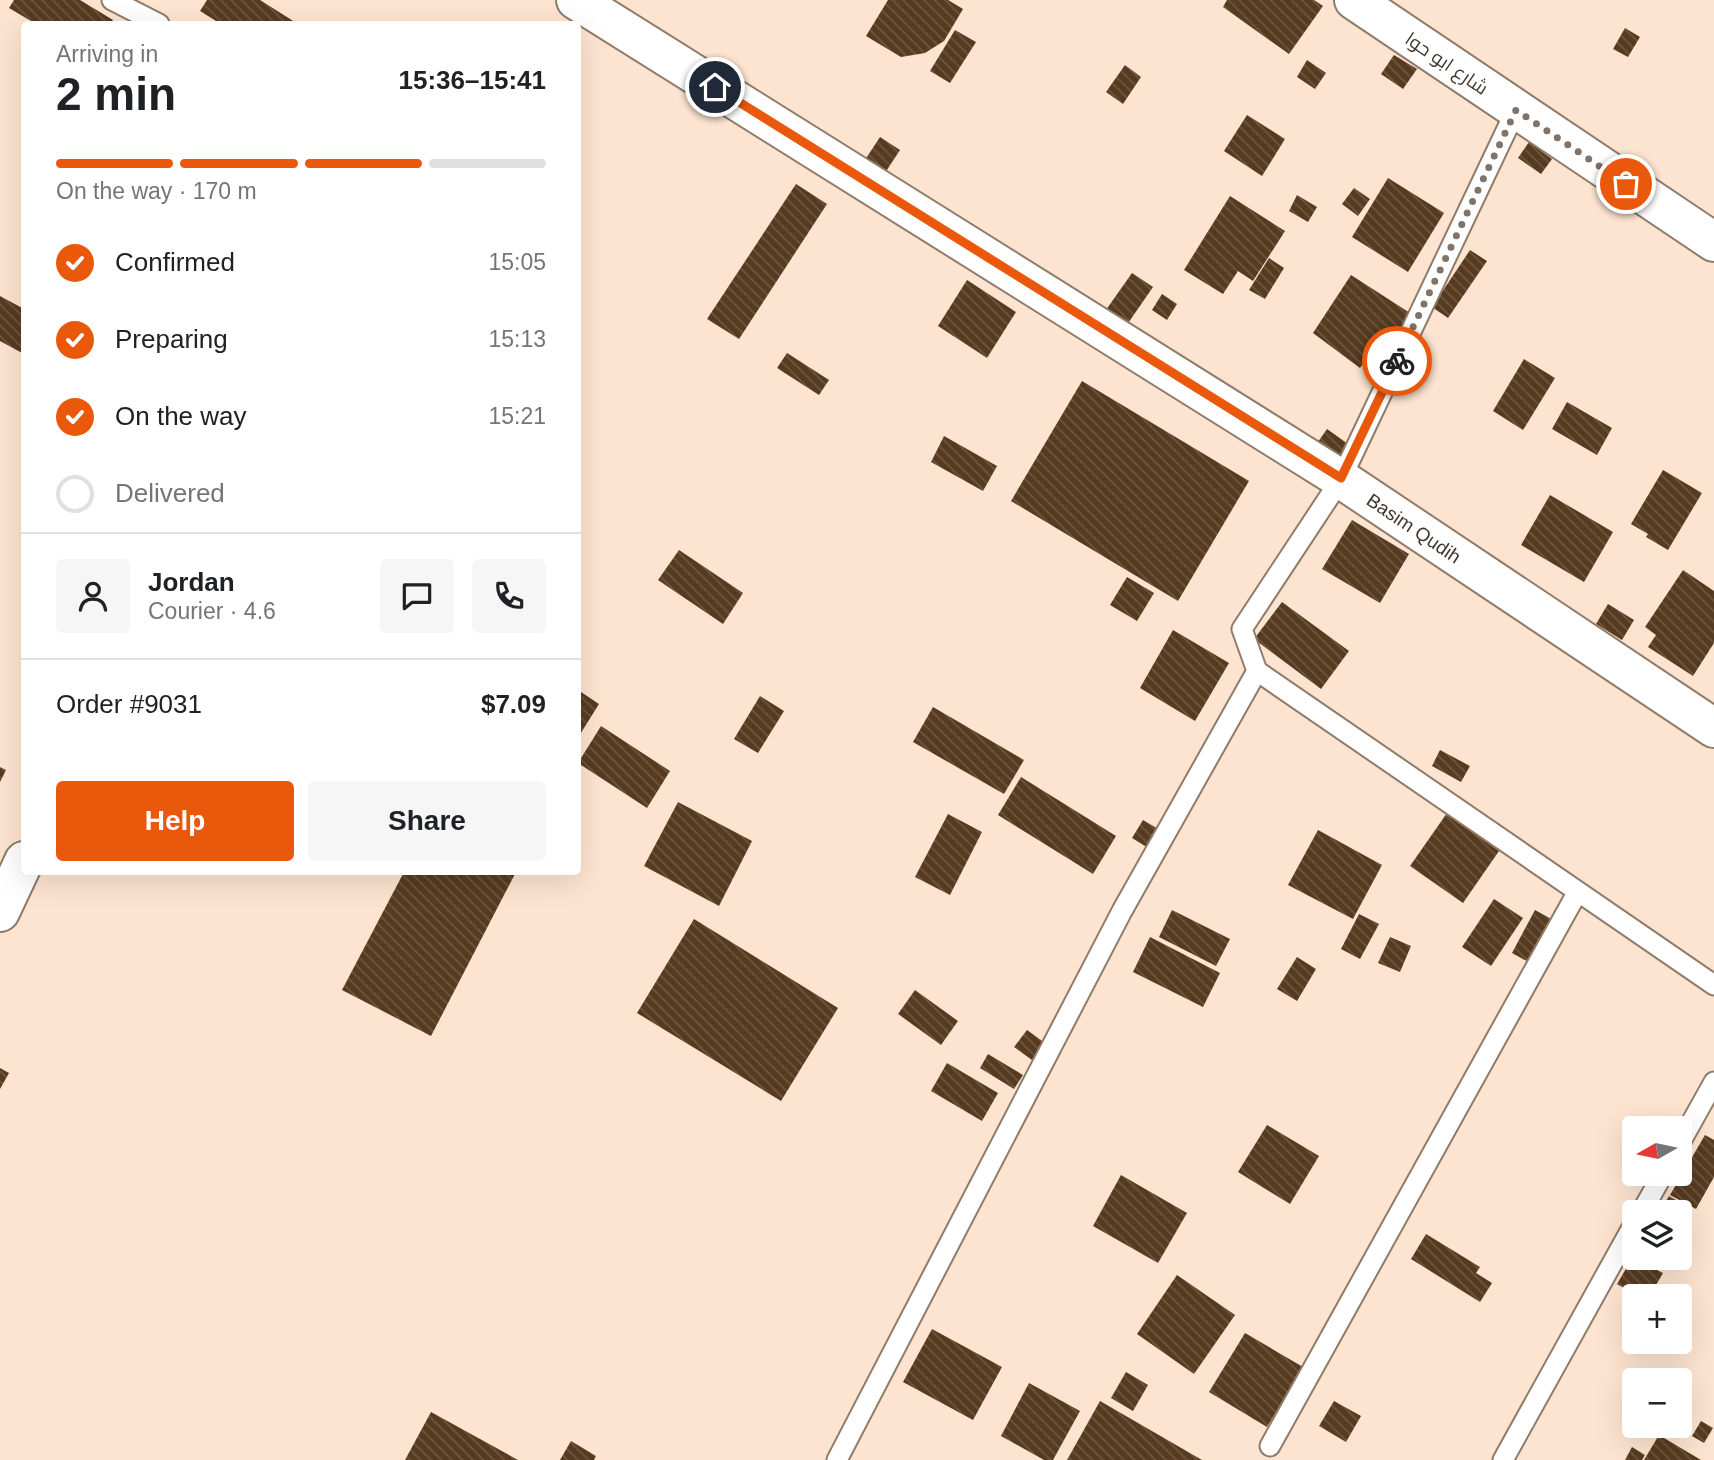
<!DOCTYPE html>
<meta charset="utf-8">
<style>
:root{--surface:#fff;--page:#f6f6f6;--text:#202124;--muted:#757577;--line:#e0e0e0;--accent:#ea580c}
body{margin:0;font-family:Helvetica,Cairo,sans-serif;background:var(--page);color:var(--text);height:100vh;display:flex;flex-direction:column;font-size:26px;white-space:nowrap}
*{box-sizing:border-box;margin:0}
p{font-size:23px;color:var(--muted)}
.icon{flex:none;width:38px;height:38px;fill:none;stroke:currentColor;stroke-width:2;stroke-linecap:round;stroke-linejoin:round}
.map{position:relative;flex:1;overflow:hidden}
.details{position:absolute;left:21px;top:21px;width:560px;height:854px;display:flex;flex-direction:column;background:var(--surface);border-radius:7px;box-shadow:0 7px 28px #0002}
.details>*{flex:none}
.needle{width:46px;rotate:261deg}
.buttons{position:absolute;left:1622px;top:1116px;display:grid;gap:14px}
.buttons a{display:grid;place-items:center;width:70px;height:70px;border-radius:7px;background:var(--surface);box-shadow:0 7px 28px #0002;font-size:35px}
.pin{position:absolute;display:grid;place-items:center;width:60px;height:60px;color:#fff;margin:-30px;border:4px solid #fff;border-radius:50%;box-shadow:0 2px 7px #0007}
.courier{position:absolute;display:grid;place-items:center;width:70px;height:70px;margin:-35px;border:5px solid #ea580c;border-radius:50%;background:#fff;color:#222;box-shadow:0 2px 9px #0007}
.overview em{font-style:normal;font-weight:700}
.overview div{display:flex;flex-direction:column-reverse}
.overview{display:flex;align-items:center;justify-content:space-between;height:119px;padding:0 35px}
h1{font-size:46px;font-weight:700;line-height:52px}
.bar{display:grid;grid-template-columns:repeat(4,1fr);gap:10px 7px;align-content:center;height:84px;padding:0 35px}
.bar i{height:9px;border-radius:5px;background:var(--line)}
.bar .on{background:var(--accent)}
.bar p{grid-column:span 4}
.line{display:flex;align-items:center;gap:18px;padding:0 35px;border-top:2px solid var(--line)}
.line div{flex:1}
.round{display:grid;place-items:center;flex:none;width:74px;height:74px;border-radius:7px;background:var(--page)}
ol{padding:0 35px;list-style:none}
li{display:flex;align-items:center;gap:21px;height:77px}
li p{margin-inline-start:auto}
li .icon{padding:7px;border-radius:50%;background:var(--accent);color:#fff;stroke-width:4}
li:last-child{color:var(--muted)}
li i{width:38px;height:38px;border:4px solid var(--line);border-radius:50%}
.button{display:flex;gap:14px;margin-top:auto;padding:14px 35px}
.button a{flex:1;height:80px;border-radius:7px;background:var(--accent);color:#fff;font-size:28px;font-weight:700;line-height:80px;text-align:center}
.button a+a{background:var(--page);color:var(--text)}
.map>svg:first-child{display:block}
</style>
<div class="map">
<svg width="1714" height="1460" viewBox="0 0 1714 1460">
<defs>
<pattern id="building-back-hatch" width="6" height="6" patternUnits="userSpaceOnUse" patternTransform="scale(1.75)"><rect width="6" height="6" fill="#573b20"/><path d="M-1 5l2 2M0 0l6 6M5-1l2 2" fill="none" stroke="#6d5640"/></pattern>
</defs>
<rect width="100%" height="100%" fill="#fce4d0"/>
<g fill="url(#building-back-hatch)">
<path d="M14,0H80L113,20L110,24H36L9,8Z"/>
<path d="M207,0H260L298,24H221L200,11Z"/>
<path d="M888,0H948L963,9L944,41L925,53L901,57L866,36Z"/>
<path d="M1227,0H1314L1323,6L1289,54L1223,7Z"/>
<path d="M1625,28L1640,37L1628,57L1613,49Z"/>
<path d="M955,30L976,42L950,83L930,71Z"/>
<path d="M1394,55L1417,69L1403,89L1381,74Z"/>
<path d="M1307,60L1326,73L1315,89L1297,77Z"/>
<path d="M1125,65L1141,77L1123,104L1106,92Z"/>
<path d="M1247,115L1285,139L1262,176L1224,151Z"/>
<path d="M880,137L900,150L881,179L861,166Z"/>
<path d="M1529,142L1552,159L1541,174L1518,158Z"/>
<path d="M1388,178L1444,213L1408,272L1352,237Z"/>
<path d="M796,184L827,204L739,339L707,319Z"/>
<path d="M1354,188L1370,199L1358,216L1342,204Z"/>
<path d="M1297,195L1317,207L1308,222L1289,211Z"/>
<path d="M1230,196L1285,231L1253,281L1238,271L1223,294L1184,270Z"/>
<path d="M1470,250L1487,261L1448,318L1432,307Z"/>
<path d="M1269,258L1284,268L1265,299L1249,290Z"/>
<path d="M1132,273L1153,287L1122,332L1101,317Z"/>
<path d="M1351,275L1410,313L1375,368L1365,361L1360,368L1313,333Z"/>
<path d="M967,280L1016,312L987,358L938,326Z"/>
<path d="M1162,294L1177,304L1167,320L1152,310Z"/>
<path d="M0,296L24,309V347L22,353L0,341Z"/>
<path d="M787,353L829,380L819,395L777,368Z"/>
<path d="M1524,359L1555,378L1523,430L1493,411Z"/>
<path d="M1082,381L1249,481L1178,601L1011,501Z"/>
<path d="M1567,402L1612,428L1597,455L1552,429Z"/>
<path d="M1327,429L1351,446L1336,466L1313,449Z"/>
<path d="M944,436L997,466L983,491L931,462Z"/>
<path d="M1663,470L1702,493L1668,550L1646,537L1648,534L1631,524Z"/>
<path d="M1550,495L1613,532L1584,582L1521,545Z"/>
<path d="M1352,520L1409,554L1380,603L1322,569Z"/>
<path d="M679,550L743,593L723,624L658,580Z"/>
<path d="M1683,570L1714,591V643L1693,676L1648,647L1656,635L1645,627Z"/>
<path d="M1127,577L1154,593L1137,621L1110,605Z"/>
<path d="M1282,602L1349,651L1321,689L1254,639Z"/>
<path d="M1608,604L1634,620L1622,640L1596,624Z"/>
<path d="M1173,630L1229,663L1195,721L1140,688Z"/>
<path d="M578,690L599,704L579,736L578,735Z"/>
<path d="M760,696L784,711L758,753L734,739Z"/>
<path d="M933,707L1024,760L1004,794L913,742Z"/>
<path d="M601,726L670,771L647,808L578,763Z"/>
<path d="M1440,750L1470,766L1461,782L1432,766Z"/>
<path d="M0,767L6,770L0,782Z"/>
<path d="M1021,777L1116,836L1093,874L998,815Z"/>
<path d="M678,802L752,841L719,906L644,866Z"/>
<path d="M1447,813L1499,851L1463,903L1410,866Z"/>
<path d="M948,814L982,832L950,895L915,877Z"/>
<path d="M1143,820L1160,830L1150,849L1132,838Z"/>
<path d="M1318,830L1382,865L1353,919L1288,885Z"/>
<path d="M404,872H516L431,1036L342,990Z"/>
<path d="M1494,899L1523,918L1491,966L1462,947Z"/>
<path d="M1172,910L1230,939L1216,966L1159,937Z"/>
<path d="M1535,910L1555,921L1532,964L1512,953Z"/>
<path d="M1359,914L1379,924L1360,959L1341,949Z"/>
<path d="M694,919L838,1008L781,1101L637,1013Z"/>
<path d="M1150,937L1220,973L1203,1007L1133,972Z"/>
<path d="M1390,937L1411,946L1400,972L1378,963Z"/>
<path d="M1297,957L1316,969L1297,1001L1277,989Z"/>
<path d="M915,990L958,1021L941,1045L898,1014Z"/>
<path d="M1027,1030L1045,1043L1032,1060L1014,1047Z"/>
<path d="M988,1054L1023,1075L1014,1089L980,1068Z"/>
<path d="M947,1063L998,1093L982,1121L931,1091Z"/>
<path d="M0,1068L9,1073L0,1089Z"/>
<path d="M1267,1125L1319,1156L1290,1204L1238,1172Z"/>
<path d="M1705,1135L1714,1140V1177L1696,1209L1670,1195Z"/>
<path d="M1121,1175L1187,1213L1158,1263L1093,1226Z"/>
<path d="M1669,1196L1686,1206L1682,1213H1659Z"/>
<path d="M1426,1234L1480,1267L1476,1273L1492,1283L1480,1302L1411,1259Z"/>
<path d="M1634,1255V1258L1663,1273L1649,1297H1639L1617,1284Z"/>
<path d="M1177,1275L1235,1315L1194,1374L1137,1334Z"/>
<path d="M932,1329L1002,1367L973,1420L903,1382Z"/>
<path d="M1245,1333L1303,1367L1267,1427L1209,1392Z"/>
<path d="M1126,1372L1148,1385L1133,1411L1111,1398Z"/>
<path d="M1029,1383L1080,1411L1053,1460H1044L1001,1436Z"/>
<path d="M1100,1401L1202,1460H1067Z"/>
<path d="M1334,1401L1361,1416L1346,1442L1319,1426Z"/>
<path d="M431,1412L518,1460H405Z"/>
<path d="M1701,1421L1713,1428L1704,1443L1692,1436Z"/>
<path d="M1659,1435L1701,1460H1644Z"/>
<path d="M571,1441L596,1456L594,1460H560Z"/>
<path d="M1632,1447L1645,1455L1642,1460H1625Z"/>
</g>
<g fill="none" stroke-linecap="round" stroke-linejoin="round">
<defs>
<g id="lane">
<path d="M112,0L159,24"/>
<path d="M1257,671L1714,985"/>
<path d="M1680,1143L1714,1082"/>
<path d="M1641,1213L1663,1174"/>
<path d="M1270,1446L1577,893"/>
<path d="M837,1460L1122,911L1257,671L1242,629L1341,479L1516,110"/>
<path d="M1503,1460L1634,1224"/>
</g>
<g id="street">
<path d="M576,0L1341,479L1714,728"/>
<path d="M1354,0L1714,242"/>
<path d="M0,912L24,861"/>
</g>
</defs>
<use href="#lane" stroke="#907b69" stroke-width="23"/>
<use href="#street" stroke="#907b69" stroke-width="42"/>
<use href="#lane" stroke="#fff" stroke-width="19"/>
<use href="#street" stroke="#fff" stroke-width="38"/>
</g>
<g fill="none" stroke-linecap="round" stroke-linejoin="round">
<path stroke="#817367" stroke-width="7" stroke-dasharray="0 12.6" d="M1397,361L1516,110L1626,184"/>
<path stroke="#ea580c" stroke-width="9" d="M715,87L1341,478L1397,361"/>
</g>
<g text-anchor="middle" stroke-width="7" stroke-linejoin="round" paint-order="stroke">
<g font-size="19" fill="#3f362e" stroke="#fff">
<text transform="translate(1447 63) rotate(34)" y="7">شارع ابو حوا</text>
<text transform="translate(1414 528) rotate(34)" y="7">Basim Qudih</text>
</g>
</g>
</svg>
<div class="buttons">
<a><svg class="needle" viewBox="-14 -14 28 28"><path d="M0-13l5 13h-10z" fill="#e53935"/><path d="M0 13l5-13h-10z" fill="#757577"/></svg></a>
<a><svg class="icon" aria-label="layers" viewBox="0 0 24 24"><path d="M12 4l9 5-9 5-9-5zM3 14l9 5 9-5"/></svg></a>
<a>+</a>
<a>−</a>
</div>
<div class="pin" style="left:1626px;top:184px;background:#ea580c"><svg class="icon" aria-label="bag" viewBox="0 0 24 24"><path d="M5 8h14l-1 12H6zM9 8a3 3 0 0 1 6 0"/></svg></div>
<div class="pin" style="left:715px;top:87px;background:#1f2937"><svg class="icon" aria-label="home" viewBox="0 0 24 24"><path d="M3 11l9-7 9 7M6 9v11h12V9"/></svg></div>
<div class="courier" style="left:1397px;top:361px"><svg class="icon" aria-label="bike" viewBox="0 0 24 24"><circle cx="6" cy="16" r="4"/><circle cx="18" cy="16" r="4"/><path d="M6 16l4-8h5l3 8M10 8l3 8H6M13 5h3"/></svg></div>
<section class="details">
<div class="overview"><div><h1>2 min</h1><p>Arriving in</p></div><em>15:36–15:41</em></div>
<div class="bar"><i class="on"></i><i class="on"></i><i class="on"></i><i></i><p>On the way · 170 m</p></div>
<ol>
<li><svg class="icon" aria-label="check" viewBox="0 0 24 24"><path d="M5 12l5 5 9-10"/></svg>Confirmed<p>15:05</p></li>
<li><svg class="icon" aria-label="check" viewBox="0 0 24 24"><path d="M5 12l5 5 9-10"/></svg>Preparing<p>15:13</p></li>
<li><svg class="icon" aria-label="check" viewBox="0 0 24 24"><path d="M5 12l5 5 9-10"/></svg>On the way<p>15:21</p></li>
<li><i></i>Delivered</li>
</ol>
<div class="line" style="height:126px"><a class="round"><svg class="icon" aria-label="person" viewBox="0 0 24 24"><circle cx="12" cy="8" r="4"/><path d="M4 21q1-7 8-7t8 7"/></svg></a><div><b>Jordan</b><p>Courier · 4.6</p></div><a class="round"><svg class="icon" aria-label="chat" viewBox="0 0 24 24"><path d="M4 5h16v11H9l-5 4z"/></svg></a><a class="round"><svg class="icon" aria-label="phone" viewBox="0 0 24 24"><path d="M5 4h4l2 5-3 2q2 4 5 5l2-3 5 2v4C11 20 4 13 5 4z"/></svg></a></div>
<div class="line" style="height:91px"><div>Order #9031</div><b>$7.09</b></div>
<div class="button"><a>Help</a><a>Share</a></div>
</section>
</div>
